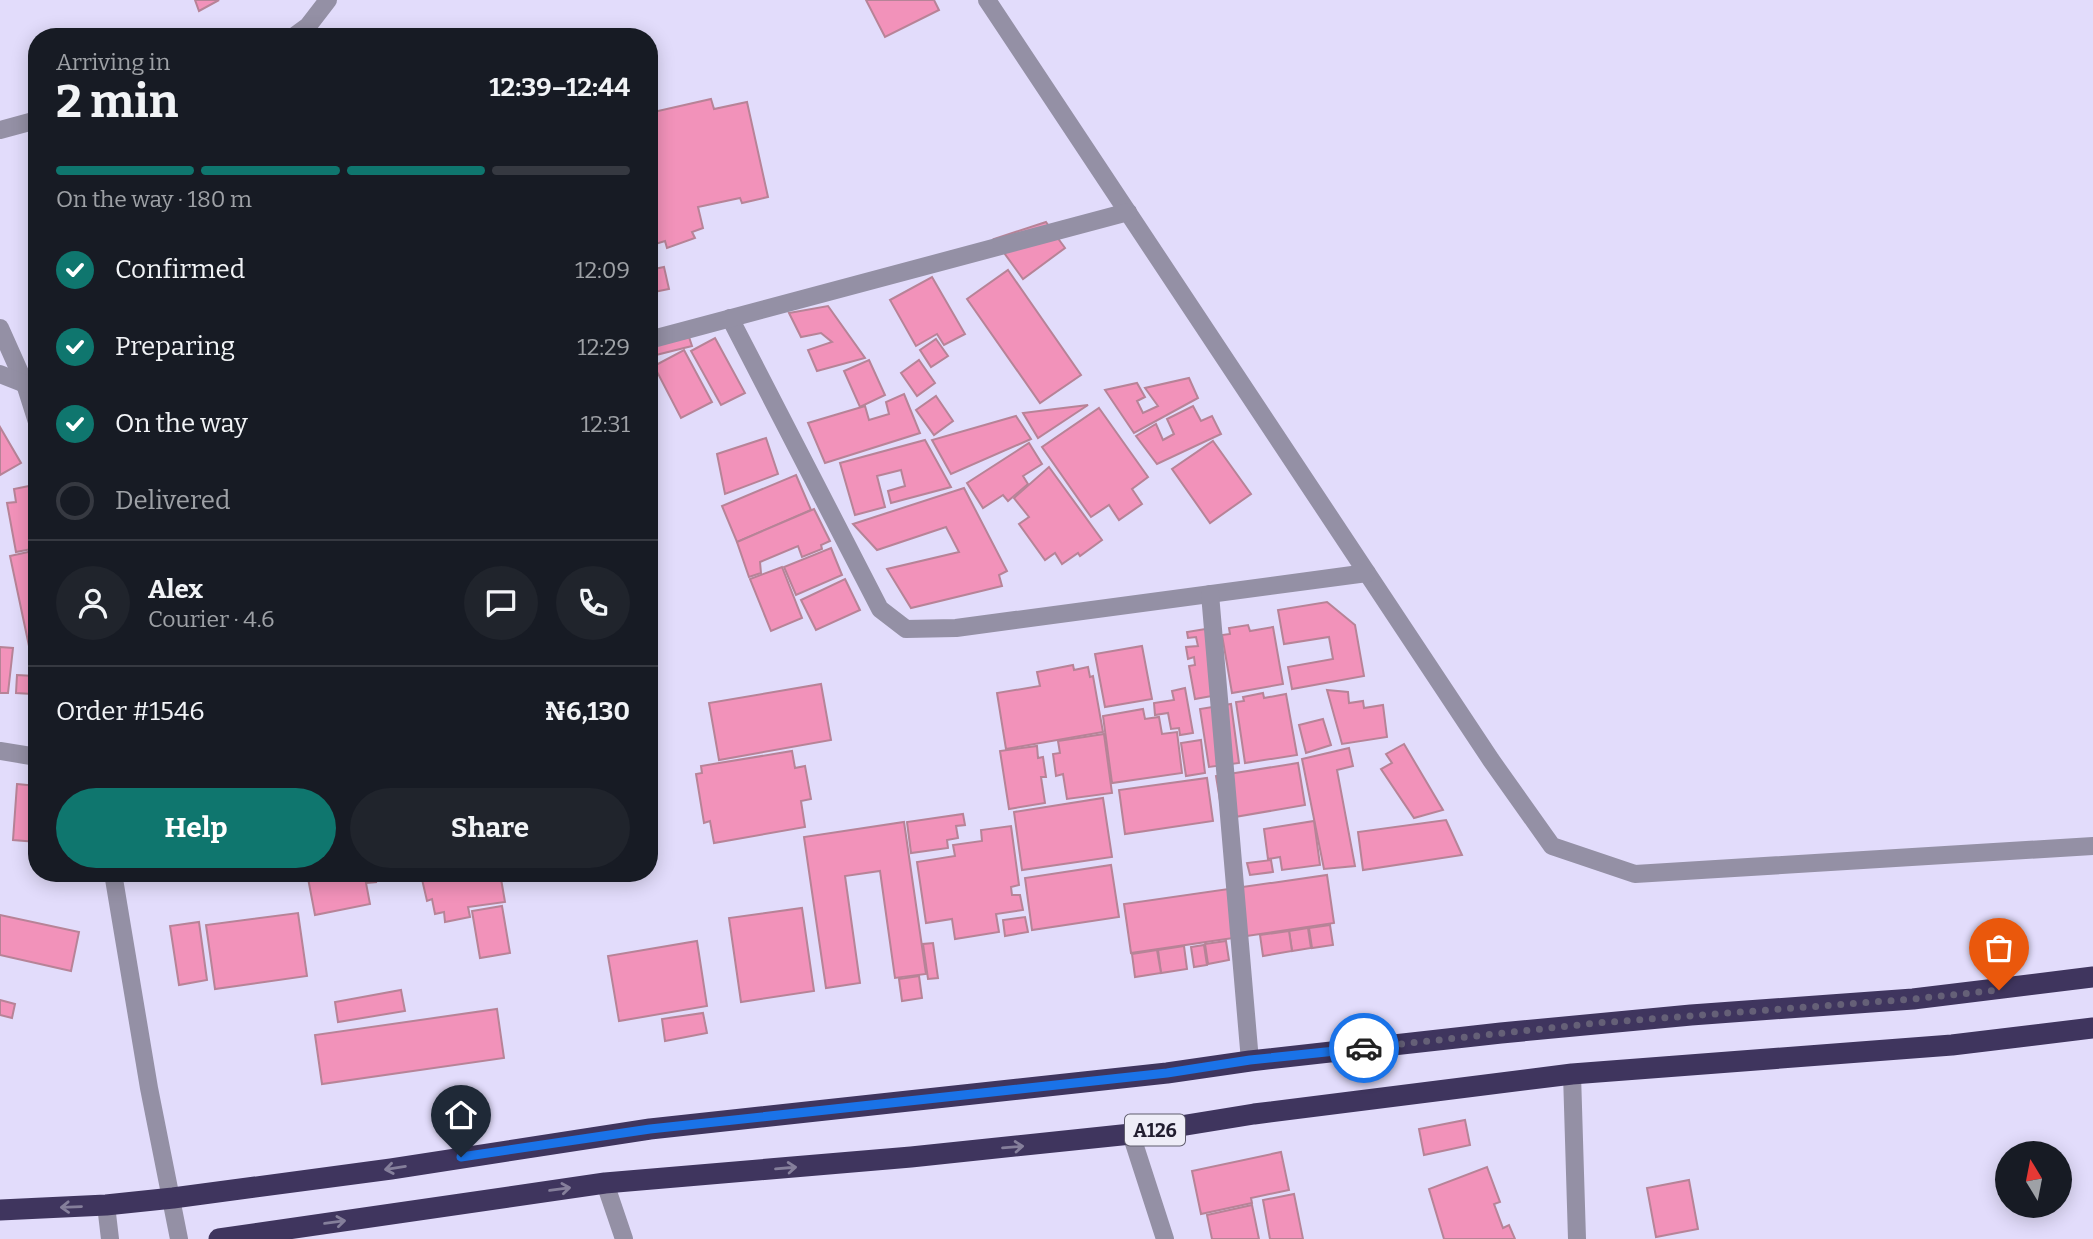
<!DOCTYPE html>
<meta charset="utf-8">
<style>
:root{--surface:#171b24;--page:#20242c;--text:#f1f3f6;--muted:#9ea1a6;--line:#363941;--accent:#0f766e}
body{margin:0;font-family:Bitter,serif;background:var(--page);color:var(--text);height:100vh;display:flex;flex-direction:column;font-size:26px;white-space:nowrap}
*{box-sizing:border-box;margin:0}
p{font-size:23px;color:var(--muted)}
.icon{flex:none;width:38px;height:38px;fill:none;stroke:currentColor;stroke-width:2;stroke-linecap:round;stroke-linejoin:round}
.map{position:relative;flex:1;overflow:hidden}
.panel{position:absolute;left:28px;top:28px;width:630px;height:854px;display:flex;flex-direction:column;background:var(--surface);border-radius:28px;box-shadow:0 4px 18px #0003}
.panel>*{flex:none}
.needle{width:46px;rotate:350deg}
.tools{position:absolute;left:1995px;top:1141px;display:grid;gap:14px}
.tools a{display:grid;place-items:center;width:77px;height:77px;border-radius:50%;background:var(--surface);box-shadow:0 4px 18px #0003;font-size:35px}
.pin{position:absolute;display:grid;place-items:center;width:60px;height:60px;color:#fff;margin:-72px -30px;border-radius:50% 50% 50% 0;rotate:-45deg;box-shadow:0 0 7px #0007}
.pin .icon{rotate:45deg}
.courier{position:absolute;display:grid;place-items:center;width:70px;height:70px;margin:-35px;border:5px solid #1a73e8;border-radius:50%;background:#fff;color:#222;box-shadow:0 2px 9px #0007}
.summary em{font-style:normal;font-weight:700}
.summary div{display:flex;flex-direction:column-reverse}
.summary{display:flex;align-items:center;justify-content:space-between;height:119px;padding:0 28px}
h1{font-size:46px;font-weight:700;line-height:52px}
.bar{display:grid;grid-template-columns:repeat(4,1fr);gap:10px 7px;align-content:center;height:84px;padding:0 28px}
.bar i{height:9px;border-radius:5px;background:var(--line)}
.bar .on{background:var(--accent)}
.bar p{grid-column:span 4}
.line{display:flex;align-items:center;gap:18px;padding:0 28px;border-top:2px solid var(--line)}
.line div{flex:1}
.round{display:grid;place-items:center;flex:none;width:74px;height:74px;border-radius:37px;background:var(--page)}
ol{padding:0 28px;list-style:none}
li{display:flex;align-items:center;gap:21px;height:77px}
li p{margin-inline-start:auto}
li .icon{padding:7px;border-radius:50%;background:var(--accent);color:#fff;stroke-width:4}
li:last-child{color:var(--muted)}
li i{width:38px;height:38px;border:4px solid var(--line);border-radius:50%}
.button{display:flex;gap:14px;margin-top:auto;padding:14px 28px}
.button a{flex:1;height:80px;border-radius:42px;background:var(--accent);color:#fff;font-size:28px;font-weight:700;line-height:80px;text-align:center}
.button a+a{background:var(--page);color:var(--text)}
.map>svg:first-child{display:block}
</style>
<div class="map">
<svg width="2093" height="1239" viewBox="0 0 2093 1239">
<rect width="100%" height="100%" fill="#e2dcfb"/>
<g fill="#f292ba" stroke="#b78397" stroke-width="2">
<path d="M195,0H219L199,11Z"/>
<path d="M866,0H934L939,10L885,37Z"/>
<path d="M711,99L714,109L747,102L768,197L742,203L740,198L698,207L703,228L692,232L695,238L667,248L665,241L649,246V113Z"/>
<path d="M1046,222L1065,248L1023,279L994,239Z"/>
<path d="M664,267L669,289L649,293V270Z"/>
<path d="M1008,270L1081,375L1040,403L967,299Z"/>
<path d="M932,277L965,334L944,345L937,334L916,346L890,300Z"/>
<path d="M828,306L865,358L817,371L808,350L832,342L821,333L801,337L789,313Z"/>
<path d="M689,337L692,346L652,356L649,347Z"/>
<path d="M715,338L745,393L721,405L691,351Z"/>
<path d="M936,339L948,356L931,367L920,350Z"/>
<path d="M684,350L712,402L681,418L654,366Z"/>
<path d="M869,360L885,395L860,407L844,371Z"/>
<path d="M919,360L935,383L917,396L901,373Z"/>
<path d="M1189,378L1198,398L1134,433L1105,390L1137,383L1145,397L1137,401L1143,413L1158,406L1145,388Z"/>
<path d="M904,394L920,433L825,463L808,423L865,406L869,420L889,414L886,402Z"/>
<path d="M936,396L953,421L934,435L916,410Z"/>
<path d="M1088,405L1038,438L1023,413L1055,409Z"/>
<path d="M1193,406L1201,421L1212,416L1221,434L1157,464L1136,436L1156,424L1163,440L1174,434L1167,419Z"/>
<path d="M1099,408L1148,477L1132,489L1142,504L1119,520L1109,505L1091,517L1042,447Z"/>
<path d="M1016,416L1031,439L951,474L932,440Z"/>
<path d="M0,427L21,463L0,475Z"/>
<path d="M766,438L778,474L725,494L717,454Z"/>
<path d="M925,440L951,487L891,503L888,491L905,486L901,470L877,476L885,507L855,515L840,463Z"/>
<path d="M1213,441L1251,494L1210,523L1172,469Z"/>
<path d="M1029,443L1042,464L1023,476L1028,484L1008,501L1003,495L983,508L967,483Z"/>
<path d="M1049,467L1102,540L1080,556L1078,553L1062,564L1055,553L1045,560L1019,524L1029,517L1014,498Z"/>
<path d="M796,475L811,510L737,542L722,506Z"/>
<path d="M34,485L37,496V548L16,552L7,503L16,502L14,489Z"/>
<path d="M964,488L1007,571L999,575L1002,586L911,608L887,569L959,552L946,527L877,550L853,524Z"/>
<path d="M814,509L830,541L821,545L822,549L802,557L798,546L760,562L761,573L749,577L737,542Z"/>
<path d="M831,548L842,575L796,595L784,567Z"/>
<path d="M37,550V684L10,556Z"/>
<path d="M782,567L802,618L771,631L750,579Z"/>
<path d="M845,579L860,610L816,630L801,600Z"/>
<path d="M1327,602L1355,625L1364,676L1292,689L1288,667L1333,659L1329,637L1284,644L1278,610Z"/>
<path d="M1248,625L1250,631L1273,627L1283,684L1232,693L1222,635L1230,634L1229,628Z"/>
<path d="M1212,628L1223,694L1195,699L1189,666L1195,665L1194,657L1188,659L1186,647L1198,646L1196,637L1188,638L1187,632Z"/>
<path d="M1142,646L1152,699L1105,707L1095,654Z"/>
<path d="M0,647L13,648L8,693H0Z"/>
<path d="M1073,665L1074,670L1088,667L1090,677L1093,676L1103,732L1006,749L997,693L1040,686L1037,672Z"/>
<path d="M17,675L34,676L32,694L16,693Z"/>
<path d="M821,684L831,740L719,760L709,703Z"/>
<path d="M1185,688L1193,733L1180,735L1179,728L1171,729L1168,713L1155,715L1154,703L1174,700L1172,691Z"/>
<path d="M1327,690L1348,692L1349,703L1363,701L1364,708L1383,705L1387,737L1342,744Z"/>
<path d="M1263,693L1264,698L1286,694L1297,755L1245,763L1236,702L1244,701L1243,697Z"/>
<path d="M1231,704L1239,763L1209,767L1200,709Z"/>
<path d="M1143,709L1145,719L1159,717L1162,734L1177,732L1182,773L1112,783L1103,716Z"/>
<path d="M1323,719L1331,745L1306,753L1299,725Z"/>
<path d="M1104,734L1112,793L1067,799L1063,774L1056,776L1053,754L1060,753L1058,741Z"/>
<path d="M1201,740L1205,773L1186,776L1181,743Z"/>
<path d="M1404,744L1443,810L1414,818L1381,769L1392,763L1386,754Z"/>
<path d="M1037,746L1038,758L1043,757L1046,777H1041L1045,803L1009,809L1000,751Z"/>
<path d="M1349,748L1353,766L1337,770L1355,866L1324,869L1302,759Z"/>
<path d="M792,751L795,768L805,766L811,799L801,801L805,827L714,843L710,821L704,823L696,774L702,773L701,766Z"/>
<path d="M1298,763L1305,805L1223,819L1216,776Z"/>
<path d="M1207,778L1213,821L1125,834L1119,790Z"/>
<path d="M17,784L37,786V842L13,840Z"/>
<path d="M1103,798L1112,857L1022,870L1014,812Z"/>
<path d="M963,814L965,825L956,826L958,838L947,840L948,848L911,853L907,822Z"/>
<path d="M1446,820L1462,855L1363,870L1358,832Z"/>
<path d="M1314,821L1320,865L1282,870L1280,857L1268,859L1264,829Z"/>
<path d="M904,822L926,974L895,978L880,871L845,876L860,983L826,988L804,837Z"/>
<path d="M1011,826L1019,885L1011,887L1012,895H1020L1023,910L996,914L999,932L955,939L952,919L926,923L917,862L955,856L953,845L982,841L981,830Z"/>
<path d="M1271,860L1273,872L1250,875L1247,863Z"/>
<path d="M1111,865L1119,917L1032,930L1025,878Z"/>
<path d="M307,873H374L376,882L366,883L370,904L315,915Z"/>
<path d="M500,873L505,902L468,907L470,917L445,922L444,912L435,914L432,899L427,901L421,875Z"/>
<path d="M1327,875L1334,923L1131,953L1124,904Z"/>
<path d="M502,906L510,953L480,958L472,911Z"/>
<path d="M802,908L814,991L741,1002L729,918Z"/>
<path d="M298,913L307,976L215,989L206,925Z"/>
<path d="M0,915L79,932L71,971L0,955Z"/>
<path d="M1025,917L1028,932L1005,936L1003,920Z"/>
<path d="M199,922L207,980L179,985L170,926Z"/>
<path d="M1330,925L1333,945L1312,948L1309,928Z"/>
<path d="M1308,928L1311,948L1292,951L1289,931Z"/>
<path d="M1289,931L1292,951L1263,956L1260,935Z"/>
<path d="M697,941L707,1006L619,1021L608,956Z"/>
<path d="M1226,941L1229,960L1208,964L1205,944Z"/>
<path d="M933,943L938,978L928,979L923,944Z"/>
<path d="M1204,945L1207,965L1194,967L1191,947Z"/>
<path d="M1184,946L1187,969L1161,973L1158,950Z"/>
<path d="M1157,950L1161,973L1135,977L1132,954Z"/>
<path d="M919,976L922,998L902,1001L899,979Z"/>
<path d="M401,990L405,1011L338,1022L335,1002Z"/>
<path d="M0,1000L15,1004L12,1018L0,1015Z"/>
<path d="M497,1009L504,1058L322,1084L315,1035Z"/>
<path d="M703,1013L707,1033L665,1041L662,1019Z"/>
<path d="M1465,1120L1470,1145L1424,1155L1419,1129Z"/>
<path d="M1281,1152L1289,1190L1251,1198L1252,1203L1201,1214L1192,1171Z"/>
<path d="M1487,1167L1500,1202L1494,1204L1503,1228L1509,1225L1515,1239H1444L1429,1189Z"/>
<path d="M1689,1180L1698,1229L1656,1237L1647,1188Z"/>
<path d="M1294,1194L1303,1239H1270L1263,1200Z"/>
<path d="M1252,1205L1259,1239H1212L1207,1215Z"/>
</g>
<g fill="none" stroke-linecap="round" stroke-linejoin="round">
<g stroke="#9490a5" stroke-width="18">
<path d="M987,0L1491,760L1552,846L1635,874L2093,846"/>
<path d="M293,37L308,26L328,0"/>
<path d="M0,130L37,120"/>
<path d="M730,318L880,609L906,629L956,628L1367,573"/>
<path d="M0,328L25,384L37,422"/>
<path d="M649,340L1128,212"/>
<path d="M0,374L25,384"/>
<path d="M1210,594L1250,1061"/>
<path d="M0,751L37,757"/>
<path d="M113,873L149,1088L179,1239"/>
<path d="M1572,1074L1577,1239"/>
<path d="M1131,1134L1165,1239"/>
<path d="M605,1183L624,1239"/>
<path d="M106,1205L110,1239"/>
</g>
<g stroke="#3f355e" stroke-width="21">
<path d="M0,1210L106,1205L173,1198L391,1169L650,1129L1167,1073L1250,1061L1501,1033L1691,1015L1913,999L2093,977"/>
<path d="M219,1239L605,1183L911,1157L1131,1134L1254,1114L1572,1074L1952,1045L2093,1028"/>
</g>
</g>
<defs><path id="oneway-shaft" d="M-6 0H5M1.5-3L5.5 0L1.5 3" fill="none" stroke-width="1.6" stroke-linecap="round" stroke-linejoin="round" transform="scale(1.75)"/></defs>
<g stroke="#857f9b">
<use href="#oneway-shaft" transform="translate(1013 1147) rotate(-5)"/>
<use href="#oneway-shaft" transform="translate(395 1168) rotate(171)"/>
<use href="#oneway-shaft" transform="translate(786 1168) rotate(-5)"/>
<use href="#oneway-shaft" transform="translate(560 1189) rotate(-8)"/>
<use href="#oneway-shaft" transform="translate(71 1207) rotate(178)"/>
<use href="#oneway-shaft" transform="translate(335 1222) rotate(-8)"/>
</g>
<g fill="none" stroke-linecap="round" stroke-linejoin="round">
<path stroke="#656077" stroke-width="7" stroke-dasharray="0 12.6" d="M1364,1048L1597,1023L1913,999L1999,990"/>
<path stroke="#1a73e8" stroke-width="9" d="M461,1157L650,1129L1167,1073L1250,1060L1364,1048"/>
</g>
<g text-anchor="middle" stroke-width="5" stroke-linejoin="round" paint-order="stroke">
<rect fill="#eeedf7" stroke="#5f5c6c" stroke-width="2" x="1125" y="1114.5" width="60" height="31" rx="5"/>
<g font-size="19" font-weight="bold" fill="#221e30">
<text x="1155" y="1137">A126</text>
</g>
</g>
</svg>
<div class="tools">
<a><svg class="needle" viewBox="-14 -14 28 28"><path d="M0-13l5 13h-10z" fill="#e53935"/><path d="M0 13l5-13h-10z" fill="#9ea1a6"/></svg></a>
</div>
<div class="pin" style="left:1999px;top:990px;background:#ea580c"><svg class="icon" aria-label="bag" viewBox="0 0 24 24"><path d="M5 8h14l-1 12H6zM9 8a3 3 0 0 1 6 0"/></svg></div>
<div class="pin" style="left:461px;top:1157px;background:#1f2937"><svg class="icon" aria-label="home" viewBox="0 0 24 24"><path d="M3 11l9-7 9 7M6 9v11h12V9"/></svg></div>
<div class="courier" style="left:1364px;top:1048px"><svg class="icon" aria-label="car" viewBox="0 0 24 24"><path d="M5 17H2v-5l4-1 3-4h7l3 4 3 1v5h-3M9 17h6M6 11h13"/><circle cx="7" cy="17" r="2"/><circle cx="17" cy="17" r="2"/></svg></div>
<section class="panel">
<div class="summary"><div><h1>2 min</h1><p>Arriving in</p></div><em>12:39–12:44</em></div>
<div class="bar"><i class="on"></i><i class="on"></i><i class="on"></i><i></i><p>On the way · 180 m</p></div>
<ol>
<li><svg class="icon" aria-label="check" viewBox="0 0 24 24"><path d="M5 12l5 5 9-10"/></svg>Confirmed<p>12:09</p></li>
<li><svg class="icon" aria-label="check" viewBox="0 0 24 24"><path d="M5 12l5 5 9-10"/></svg>Preparing<p>12:29</p></li>
<li><svg class="icon" aria-label="check" viewBox="0 0 24 24"><path d="M5 12l5 5 9-10"/></svg>On the way<p>12:31</p></li>
<li><i></i>Delivered</li>
</ol>
<div class="line" style="height:126px"><a class="round"><svg class="icon" aria-label="person" viewBox="0 0 24 24"><circle cx="12" cy="8" r="4"/><path d="M4 21q1-7 8-7t8 7"/></svg></a><div><b>Alex</b><p>Courier · 4.6</p></div><a class="round"><svg class="icon" aria-label="chat" viewBox="0 0 24 24"><path d="M4 5h16v11H9l-5 4z"/></svg></a><a class="round"><svg class="icon" aria-label="phone" viewBox="0 0 24 24"><path d="M5 4h4l2 5-3 2q2 4 5 5l2-3 5 2v4C11 20 4 13 5 4z"/></svg></a></div>
<div class="line" style="height:91px"><div>Order #1546</div><b>₦6,130</b></div>
<div class="button"><a>Help</a><a>Share</a></div>
</section>
</div>
